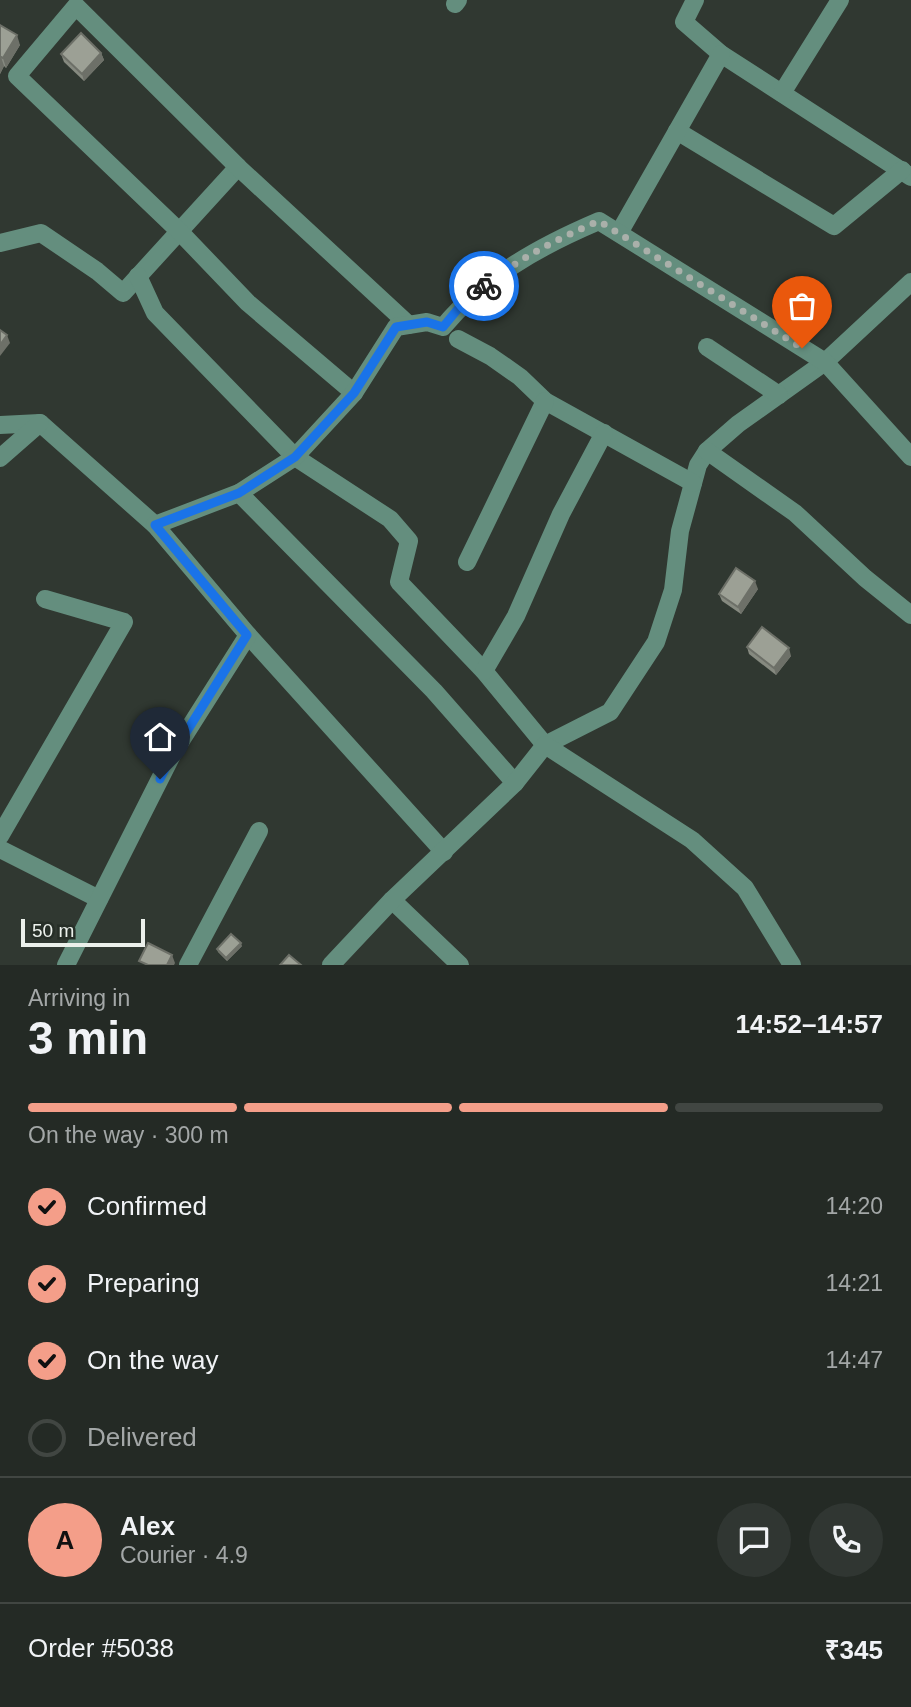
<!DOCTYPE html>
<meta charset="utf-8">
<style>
:root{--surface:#242a25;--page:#303632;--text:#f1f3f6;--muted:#a3a7a7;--line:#414642;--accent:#f49e89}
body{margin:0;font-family:Helvetica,sans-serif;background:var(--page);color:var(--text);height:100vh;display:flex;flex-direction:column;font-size:26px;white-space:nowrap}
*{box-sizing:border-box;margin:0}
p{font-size:23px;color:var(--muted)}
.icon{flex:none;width:38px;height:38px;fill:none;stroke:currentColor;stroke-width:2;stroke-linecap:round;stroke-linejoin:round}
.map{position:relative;height:965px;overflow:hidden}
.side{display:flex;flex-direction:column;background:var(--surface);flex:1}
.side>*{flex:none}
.scale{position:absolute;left:21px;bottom:18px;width:124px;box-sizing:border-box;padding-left:7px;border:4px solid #ebf0eb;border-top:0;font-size:19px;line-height:24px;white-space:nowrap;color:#ebf0eb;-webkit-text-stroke:5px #262e27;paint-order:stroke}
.pin{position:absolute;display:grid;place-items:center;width:60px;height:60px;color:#fff;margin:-72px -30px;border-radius:50% 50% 50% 0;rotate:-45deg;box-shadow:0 0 7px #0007}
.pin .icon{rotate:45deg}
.courier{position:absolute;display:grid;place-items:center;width:70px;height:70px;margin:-35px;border:5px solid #1a73e8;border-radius:50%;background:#fff;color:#222;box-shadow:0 2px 9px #0007}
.head em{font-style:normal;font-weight:700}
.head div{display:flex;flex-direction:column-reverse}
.head{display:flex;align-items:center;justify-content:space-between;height:119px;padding:0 28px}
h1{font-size:46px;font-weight:700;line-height:52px}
.bar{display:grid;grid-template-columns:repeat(4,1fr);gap:10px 7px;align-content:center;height:84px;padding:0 28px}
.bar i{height:9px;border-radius:5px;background:var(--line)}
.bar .active{background:var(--accent)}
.bar p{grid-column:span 4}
.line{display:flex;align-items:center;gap:18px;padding:0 28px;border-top:2px solid var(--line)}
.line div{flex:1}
.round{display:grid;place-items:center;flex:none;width:74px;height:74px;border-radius:37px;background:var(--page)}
ol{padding:0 28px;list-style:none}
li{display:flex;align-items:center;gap:21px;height:77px}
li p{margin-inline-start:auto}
li .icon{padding:7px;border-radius:50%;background:var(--accent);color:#111;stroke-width:4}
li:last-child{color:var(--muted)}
li i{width:38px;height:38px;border:4px solid var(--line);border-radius:50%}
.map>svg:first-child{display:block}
</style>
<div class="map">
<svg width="911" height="965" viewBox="0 0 911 965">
<rect width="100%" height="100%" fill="#303831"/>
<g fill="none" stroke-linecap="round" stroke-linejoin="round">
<g stroke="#648e7e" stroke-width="18">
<path d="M695,0L684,22L721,54L911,177"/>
<path d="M455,4L458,0"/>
<path d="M782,93L840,0"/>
<path d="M677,131L834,226L902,170"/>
<path d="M619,233L721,54"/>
<path d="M0,243L41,233L97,271L123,293L238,167"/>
<path d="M138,276L155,313L295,457L390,519L409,541L399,582L484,671L545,745L610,712L656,642L673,590L680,531L698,465L707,451L738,424L825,362L911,282"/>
<path d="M458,339L490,356L520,377L545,401L693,483"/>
<path d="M707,347L779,395"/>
<path d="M354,393L248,303L179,231L17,76L76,6L238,167L409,325"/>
<path d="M0,425L40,423L155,525L248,635L444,852"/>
<path d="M707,451L795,513L865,578L911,615"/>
<path d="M0,458L40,423"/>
<path d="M239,493L295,457L354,393L396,327L427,322L443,327C486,276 538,247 599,221L825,362L911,457"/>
<path d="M155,525L239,493L434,691L515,783"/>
<path d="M467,562L545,401"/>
<path d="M484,671L516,616L561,514L604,433"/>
<path d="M0,836L124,622L45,599"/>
<path d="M0,849L99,899"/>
<path d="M392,900L460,965"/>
<path d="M66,965L172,755L248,635"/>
<path d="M188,965L259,831"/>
<path d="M331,965L392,900L515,783L545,745L692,840L745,888L792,965"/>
</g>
</g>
<g fill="#868a80">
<path d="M0,25L20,45L6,68L4,66L0,74Z"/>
<path d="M101,53L104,60L84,81L64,62L61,54Z"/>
<path d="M758,589L741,614L722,601L719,594Z"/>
<path d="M747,647L791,656L776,675L749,654Z"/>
<path d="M242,946L227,961L218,952L217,949Z"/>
</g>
<g fill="#6d7068">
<path d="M17,35L20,45L6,68L3,58Z"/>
<path d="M101,53L104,60L84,81L82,74Z"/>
<path d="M1,57L4,66L0,74V58Z"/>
<path d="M7,335L10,343L0,356V345Z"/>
<path d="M755,581L758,589L741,614L738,607Z"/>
<path d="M789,648L791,656L776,675L774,668Z"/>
<path d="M241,943L242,946L227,961L226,958Z"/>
<path d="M172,955L175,963L174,965H167Z"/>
</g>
<g fill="#9ca095" stroke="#6d7068" stroke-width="2">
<path d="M0,25L17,35L3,58L1,57L0,58Z"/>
<path d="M81,33L101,53L82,74L61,54Z"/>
<path d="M0,330L7,335L0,345Z"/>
<path d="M736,568L755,581L738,607L719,594Z"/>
<path d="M762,627L789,648L774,668L747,647Z"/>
<path d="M231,934L241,943L226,958L217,949Z"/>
<path d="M148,943L172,955L167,965H148L139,961Z"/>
<path d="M289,955L301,965H280Z"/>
</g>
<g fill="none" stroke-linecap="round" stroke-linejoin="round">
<path stroke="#aab0aa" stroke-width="7" stroke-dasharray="0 12.6" d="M484,286C520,258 557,239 599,221L802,348"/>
<path stroke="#1a73e8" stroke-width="9" d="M160,779L172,755L247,635L155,525L239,493L295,457L354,393L396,327L427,322L443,327L462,304L484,286"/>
</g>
</svg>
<div class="scale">50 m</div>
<div class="pin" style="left:802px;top:348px;background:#ea580c"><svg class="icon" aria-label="bag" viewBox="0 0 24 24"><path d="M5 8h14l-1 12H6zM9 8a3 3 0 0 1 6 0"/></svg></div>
<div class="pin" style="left:160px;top:779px;background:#1f2937"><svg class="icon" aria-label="home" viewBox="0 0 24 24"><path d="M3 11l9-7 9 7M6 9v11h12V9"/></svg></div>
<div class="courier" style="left:484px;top:286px"><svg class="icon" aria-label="bike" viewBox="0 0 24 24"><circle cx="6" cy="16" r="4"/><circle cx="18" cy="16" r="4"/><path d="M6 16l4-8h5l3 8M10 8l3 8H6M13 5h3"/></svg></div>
</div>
<section class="side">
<div class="head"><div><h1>3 min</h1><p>Arriving in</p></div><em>14:52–14:57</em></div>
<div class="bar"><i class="active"></i><i class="active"></i><i class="active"></i><i></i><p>On the way · 300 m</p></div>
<ol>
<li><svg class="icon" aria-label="check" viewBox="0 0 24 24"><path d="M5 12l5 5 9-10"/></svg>Confirmed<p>14:20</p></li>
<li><svg class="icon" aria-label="check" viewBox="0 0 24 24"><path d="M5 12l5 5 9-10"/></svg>Preparing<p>14:21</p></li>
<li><svg class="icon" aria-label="check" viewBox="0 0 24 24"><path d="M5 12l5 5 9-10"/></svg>On the way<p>14:47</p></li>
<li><i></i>Delivered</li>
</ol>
<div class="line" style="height:126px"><b class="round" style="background:var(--accent);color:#111">A</b><div><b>Alex</b><p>Courier · 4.9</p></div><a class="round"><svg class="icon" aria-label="chat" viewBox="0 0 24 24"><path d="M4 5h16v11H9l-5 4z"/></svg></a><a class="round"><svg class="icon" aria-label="phone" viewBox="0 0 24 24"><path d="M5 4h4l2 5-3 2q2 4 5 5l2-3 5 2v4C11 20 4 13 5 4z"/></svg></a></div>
<div class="line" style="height:91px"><div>Order #5038</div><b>₹345</b></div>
</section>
